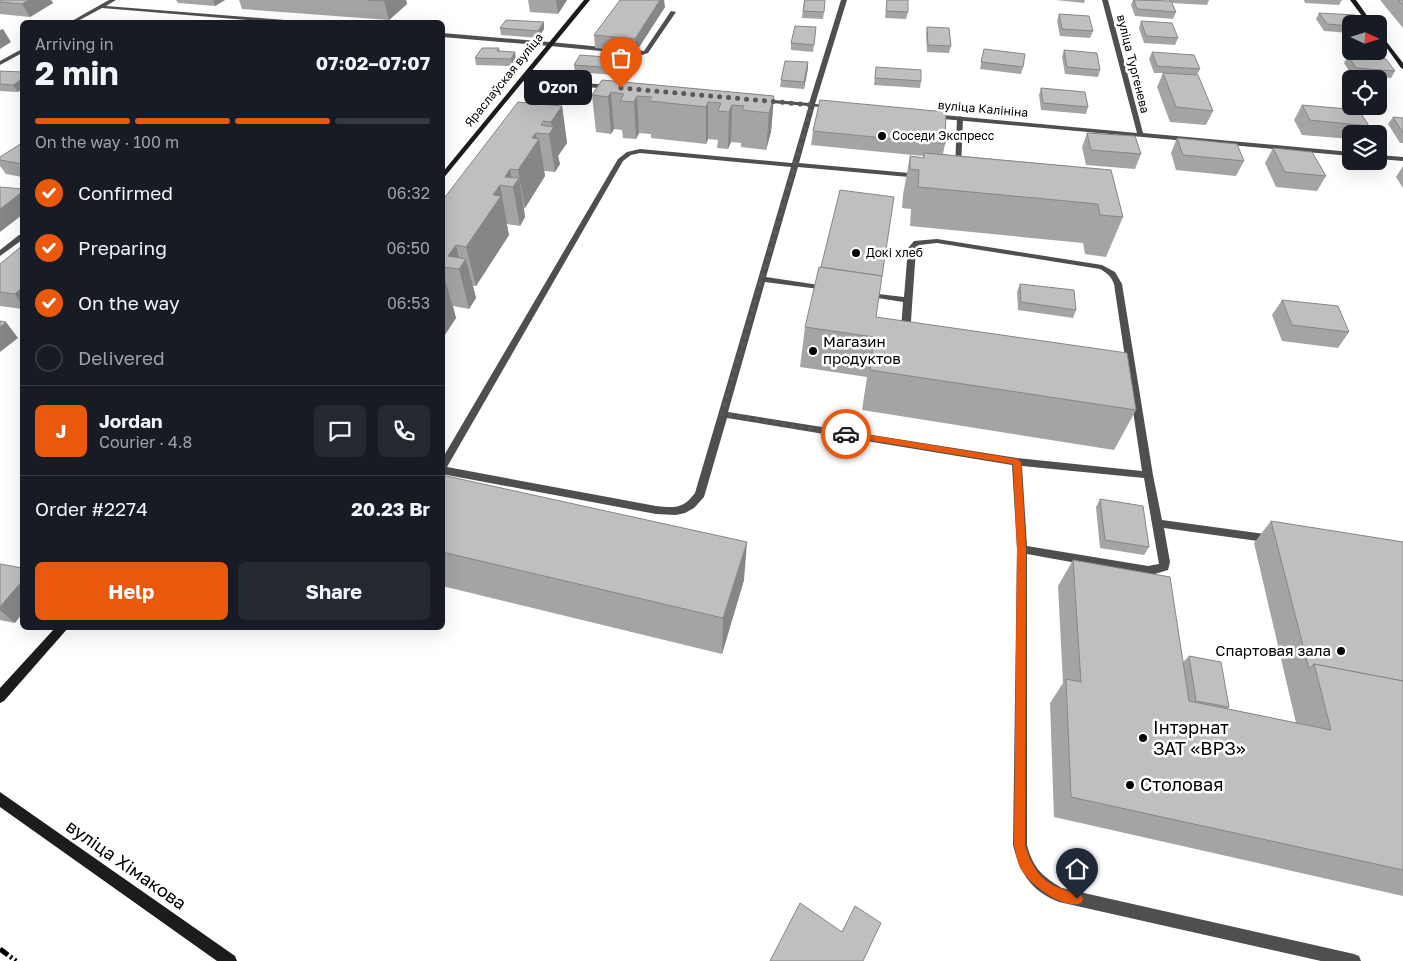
<!DOCTYPE html>
<meta charset="utf-8">
<style>
:root{--surface:#171b24;--page:#242831;--text:#f1f3f6;--muted:#9ea1a6;--line:#363941;--accent:#ea580c}
body{margin:0;font-family:"Golos Text",sans-serif;background:var(--page);color:var(--text);height:100vh;display:flex;flex-direction:column;font-size:19px;white-space:nowrap}
*{box-sizing:border-box;margin:0}
p{font-size:16px;color:var(--muted)}
.icon{flex:none;width:28px;height:28px;fill:none;stroke:currentColor;stroke-width:2;stroke-linecap:round;stroke-linejoin:round}
.map{position:relative;flex:1;overflow:hidden}
.drawer{position:absolute;left:20px;top:20px;width:425px;height:610px;display:flex;flex-direction:column;background:var(--surface);border-radius:8px;box-shadow:0 5px 20px #0002}
.drawer>*{flex:none}
.needle{width:32px;rotate:94deg}
.controls{position:absolute;left:1342px;top:15px;display:grid;gap:10px}
.controls a{display:grid;place-items:center;width:45px;height:45px;border-radius:8px;background:var(--surface);box-shadow:0 5px 20px #0002;font-size:25px}
.pin{position:absolute;display:grid;place-items:center;width:42px;height:42px;color:#fff;margin:-51px -21px;border-radius:50% 50% 50% 0;rotate:-45deg;box-shadow:0 0 5px #0007}
.pin .icon{rotate:45deg}
.courier{position:absolute;display:grid;place-items:center;width:50px;height:50px;margin:-25px;border:4px solid #ea580c;border-radius:50%;background:#fff;color:#222;box-shadow:0 1px 6px #0007}
.bubble{position:absolute;height:35px;border-radius:8px;background:var(--surface);box-shadow:0 5px 20px #0002;font-size:16px;font-weight:700;line-height:35px;text-align:center}
.head em{font-style:normal;font-weight:700}
.head div{display:flex;flex-direction:column-reverse}
.head{display:flex;align-items:center;justify-content:space-between;height:85px;padding:0 15px}
h1{font-size:32px;font-weight:700;line-height:38px}
.bar{display:grid;grid-template-columns:repeat(4,1fr);gap:8px 5px;align-content:center;height:60px;padding:0 15px}
.bar i{height:6px;border-radius:4px;background:var(--line)}
.bar .active{background:var(--accent)}
.bar p{grid-column:span 4}
.line{display:flex;align-items:center;gap:12px;padding:0 15px;border-top:1px solid var(--line)}
.line div{flex:1}
.round{display:grid;place-items:center;flex:none;width:52px;height:52px;border-radius:8px;background:var(--page)}
ol{padding:0 15px;list-style:none}
li{display:flex;align-items:center;gap:15px;height:55px}
li p{margin-inline-start:auto}
li .icon{padding:5px;border-radius:50%;background:var(--accent);color:#fff;stroke-width:4}
li:last-child{color:var(--muted)}
li i{width:28px;height:28px;border:2px solid var(--line);border-radius:50%}
.cta{display:flex;gap:10px;margin-top:auto;padding:10px 15px}
.cta a{flex:1;height:58px;border-radius:8px;background:var(--accent);color:#fff;font-size:20px;font-weight:700;line-height:58px;text-align:center}
.cta a+a{background:var(--page);color:var(--text)}
.map>svg:first-child{display:block}
</style>
<div class="map">
<svg width="1403" height="961" viewBox="0 0 1403 961">
<rect width="100%" height="100%" fill="#fff"/>
<g fill="none" stroke-linecap="round" stroke-linejoin="round">
<g fill="#4f4f4f" fill-rule="evenodd">
<path d="M671,11L676,12L648,53L642,55L550,46L547,44L550,42L644,51Z"/>
<path d="M812,103L815,105L799,163L920,174L923,176L920,178L798,167L766,277L819,285L823,287L819,289L765,282L728,412L1017,458L1142,471L1114,284C1111,276 1107,273 1100,269L937,243L919,245L916,249L910,335H904L901,329L903,302L878,298L874,296L878,294L904,297L908,248L914,241L937,239L1102,265L1115,272L1122,284L1153,475L1162,520L1272,535L1276,536L1277,539L1276,542L1272,543L1164,528L1170,562L1168,570L1148,576L1027,554V845C1033,868 1042,876 1062,888L1354,954L1359,956L1361,961H1321L1059,902C1031,891 1020,873 1013,845L1017,549L1012,465L727,418L704,497L694,508L685,513L676,515L656,514L442,474V459L618,159L627,152L640,149L792,163L809,105ZM640,153L791,167L695,493C683,509 675,508 656,506L447,467L623,161L631,155ZM1022,466L1144,478L1159,564L1148,566L1027,546Z"/>
<path d="M960,116L963,118L961,168L958,170L955,168L957,118Z"/>
</g>
<g fill="#4f4f4f" fill-rule="evenodd">
<path d="M109,0H116L106,6L285,20L288,22H272L102,8L76,22H70Z"/>
<path d="M841,0H847L815,104L833,106V108L759,102L758,101L761,99L809,103Z"/>
<path d="M1102,0H1108L1143,133L1351,152V156L932,118L929,116L932,114L1137,133Z"/>
<path d="M442,33L550,42L553,44L550,46L442,37Z"/>
<path d="M22,49V53L0,65V61Z"/>
<path d="M523,78L609,85L612,87L609,89L521,81V79Z"/>
<path d="M1379,155L1403,157V161L1379,159Z"/>
<path d="M19,235H22V240L0,256V250Z"/>
</g>
<g fill="#1c1c1c" fill-rule="evenodd">
<path d="M584,0H590L442,180V173Z"/>
<path d="M1350,0H1356L1373,24H1368Z"/>
<path d="M1379,32L1403,63V69L1401,68L1379,37Z"/>
<path d="M55,628H68L4,701L0,703V688Z"/>
<path d="M0,792L235,956L237,961H217L0,807Z"/>
</g>
<path stroke="#000" stroke-width="5" stroke-dasharray="10 3 2 3" stroke-linecap="butt" d="M0,949L16,961"/>
</g>
<g fill="#a4a4a4">
<path d="M0,0H51L53,3L30,17L0,14Z"/>
<path d="M176,0H225L215,6L178,3Z"/>
<path d="M239,0H406L407,4L389,20L242,9Z"/>
<path d="M528,0H567L558,14L530,12Z"/>
<path d="M804,0L824,12L823,19L802,18Z"/>
<path d="M887,0L908,12L906,19L885,18Z"/>
<path d="M1056,0H1085L1084,3Z"/>
<path d="M1133,0L1169,1V0H1209L1207,5L1171,3L1176,12L1173,19L1135,16L1131,5Z"/>
<path d="M1304,0H1342L1339,5L1305,3Z"/>
<path d="M1380,0H1403V28Z"/>
<path d="M665,7L636,52L595,48L594,35Z"/>
<path d="M1319,13L1351,24V33L1324,31L1316,19Z"/>
<path d="M1059,14L1093,31L1090,38L1060,36L1057,21Z"/>
<path d="M1141,21L1178,38L1175,45L1144,43L1139,28Z"/>
<path d="M927,27L951,46L949,53L927,52L926,34Z"/>
<path d="M500,28L544,29L538,38L501,35Z"/>
<path d="M815,34L813,52L791,50V43Z"/>
<path d="M499,48L500,51L516,59L512,66L476,65L475,58Z"/>
<path d="M984,49L1023,67L1021,74L980,69Z"/>
<path d="M1064,50L1100,70L1098,77L1065,74L1062,57Z"/>
<path d="M1152,52L1200,69L1197,75L1213,111L1206,125L1170,122L1157,87L1163,73H1154L1149,59Z"/>
<path d="M1348,56L1395,71L1391,78L1352,75L1344,63Z"/>
<path d="M808,62L804,89L780,87L781,80Z"/>
<path d="M574,65H620L615,75L575,72Z"/>
<path d="M876,67L921,81L920,88L874,85Z"/>
<path d="M0,71L22,72L18,92L0,91Z"/>
<path d="M602,80L774,96L771,132L766,150L741,147V143L731,142L728,149L717,148L718,140L708,139L706,144L651,138V134L639,133L636,139L623,138L622,130L614,129L611,134L596,132L592,95Z"/>
<path d="M1041,88L1088,107L1086,114L1041,110L1039,95Z"/>
<path d="M1302,105L1369,126L1364,134H1351V139L1302,135L1294,120Z"/>
<path d="M562,106L567,143L558,156L560,164L555,172L544,171L545,176L525,208H524L525,217L520,226L507,224V225L509,235L476,286H473L476,298L469,309L453,306L456,318L442,339V201Z"/>
<path d="M1393,117L1403,118V143H1400L1388,124Z"/>
<path d="M813,131L945,144L943,154L1111,170L1123,217L1106,257L1085,254L1083,243L910,226L911,209L902,208L903,195L910,156L923,158V156L811,145Z"/>
<path d="M1087,133L1141,154L1135,169L1086,165L1082,147Z"/>
<path d="M1177,138L1244,161L1236,176L1176,170L1171,153Z"/>
<path d="M22,143V177L6,174L0,166V157Z"/>
<path d="M1273,148L1326,176L1317,191L1276,187L1265,163Z"/>
<path d="M1403,166V188L1396,177Z"/>
<path d="M22,246V309L0,306V264Z"/>
<path d="M1020,284L1076,310L1073,318L1018,310L1017,292Z"/>
<path d="M1282,300L1349,332L1338,348L1282,341L1272,315Z"/>
<path d="M876,317L1136,410L1114,450L862,410L867,377L800,367L805,327Z"/>
<path d="M442,475L744,580L722,654L442,586Z"/>
<path d="M1100,499L1149,547L1144,555L1100,548L1096,507Z"/>
<path d="M1271,521L1403,542V896L1054,817L1050,703L1063,683L1058,586L1073,560L1183,662L1189,656L1229,707L1228,709L1296,723L1254,543Z"/>
<path d="M0,564L15,623L0,620Z"/>
</g>
<g fill="#868686">
<path d="M29,0H51L53,3L30,17L22,4Z"/>
<path d="M213,0H225L215,6Z"/>
<path d="M386,0H406L407,4L389,20L384,1Z"/>
<path d="M557,0H567L558,14L556,1Z"/>
<path d="M660,0H664L665,7L636,52L635,39Z"/>
<path d="M544,22V29L538,38V31Z"/>
<path d="M3,29L11,42L0,49V30Z"/>
<path d="M515,52L516,59L512,66L511,59Z"/>
<path d="M620,58V65L615,75L614,68Z"/>
<path d="M808,62V69L804,89V82Z"/>
<path d="M22,79V89L18,92L13,85Z"/>
<path d="M611,92L614,129L611,134L608,97Z"/>
<path d="M637,96L639,133L636,139L634,102Z"/>
<path d="M774,96L771,132L766,150L769,113Z"/>
<path d="M708,102V139L706,144V107Z"/>
<path d="M732,105L731,142L728,149L729,112Z"/>
<path d="M562,106L567,143L558,156L560,164L555,172L549,134L552,131L551,122Z"/>
<path d="M536,133L537,142L539,139L545,176L525,208L518,170L532,138Z"/>
<path d="M510,169L513,187L505,177Z"/>
<path d="M519,178L525,217L520,226L513,187Z"/>
<path d="M500,185L507,224V225L509,235L476,286L466,247L493,195Z"/>
<path d="M22,192V215L0,232V209Z"/>
<path d="M456,245L461,266L466,259L476,298L469,309L459,269L448,256Z"/>
<path d="M442,269L456,318L442,339Z"/>
<path d="M22,288V305L15,294Z"/>
<path d="M6,322L18,338L0,352V327Z"/>
<path d="M747,542L744,580L722,654L723,618Z"/>
<path d="M22,581V614L15,623L0,610V607Z"/>
</g>
<g fill="#bfbfbf" stroke="#868686">
<path d="M0,0H29L22,4L0,2Z"/>
<path d="M367,0H386L384,1Z"/>
<path d="M620,0H660L635,39L594,35Z"/>
<path d="M805,0H825L824,12L803,11Z"/>
<path d="M887,0H908V12L886,11Z"/>
<path d="M1134,0L1171,1L1176,12L1137,9Z"/>
<path d="M1398,0H1403V5Z"/>
<path d="M1319,13L1355,15L1361,24H1351V26L1327,24Z"/>
<path d="M1059,14L1089,16L1093,31L1062,29Z"/>
<path d="M506,20L544,22L538,31L500,28Z"/>
<path d="M1141,21L1172,23L1178,38L1146,36Z"/>
<path d="M795,26L816,27L814,45L791,43Z"/>
<path d="M927,27L949,28L951,46L928,45Z"/>
<path d="M482,48H499L497,51L515,52L511,59L475,58Z"/>
<path d="M984,49L1025,54L1023,67L981,62Z"/>
<path d="M1064,50L1097,53L1100,70L1067,67Z"/>
<path d="M1152,52L1194,55L1200,69L1157,66Z"/>
<path d="M580,55L620,58L614,68L574,65Z"/>
<path d="M1348,56L1386,59L1395,71L1356,68Z"/>
<path d="M785,61L808,62L804,82L781,80Z"/>
<path d="M876,67L921,70V81L875,78Z"/>
<path d="M0,71L22,72V79L13,85L0,84Z"/>
<path d="M1163,73L1198,75L1213,111L1176,107Z"/>
<path d="M602,80L774,96L769,113L742,110L744,106L732,105L729,112L718,111L721,103L708,102L706,107L649,101L652,97L637,96L634,102L620,101L624,94L611,92L608,97L592,95Z"/>
<path d="M1041,88L1085,92L1088,107L1043,103Z"/>
<path d="M820,100L946,112L945,144L813,131Z"/>
<path d="M518,102L562,106L551,122L543,121L541,125L554,127L549,134L536,133L532,138L539,139L518,170L510,169L505,177L519,178L513,187L500,185L493,195L501,196L466,247L456,245L448,256L466,259L459,269L442,267V201Z"/>
<path d="M1302,105L1359,110L1369,126L1310,120Z"/>
<path d="M1393,117L1403,118V133Z"/>
<path d="M1087,133L1135,136L1141,154L1091,150Z"/>
<path d="M1177,138L1237,144L1244,161L1183,155Z"/>
<path d="M22,143V164L0,160V157Z"/>
<path d="M1273,148L1312,152L1326,176L1285,172Z"/>
<path d="M924,153L1111,170L1123,217L1100,215L1098,204L918,187L919,170L910,169V156L924,158Z"/>
<path d="M0,187L22,189V192L0,209Z"/>
<path d="M840,190L894,197L882,276L821,267Z"/>
<path d="M22,246V288L15,294L0,292V264Z"/>
<path d="M819,267L882,276L876,317L1127,353L1136,410L870,370L874,337L805,327Z"/>
<path d="M1020,284L1074,290L1076,310L1021,302Z"/>
<path d="M1282,300L1338,306L1349,332L1292,325Z"/>
<path d="M0,321L6,322L0,327Z"/>
<path d="M442,475L747,542L723,618L442,552Z"/>
<path d="M1100,499L1143,506L1149,547L1105,540Z"/>
<path d="M1271,521L1403,542V681L1314,664L1309,669Z"/>
<path d="M1073,560L1170,577L1189,701L1331,730L1314,664L1403,681V870L1071,797L1066,679L1081,682Z"/>
<path d="M0,564L22,568V581L0,607Z"/>
<path d="M1189,656L1221,662L1229,707L1196,701Z"/>
<path d="M800,903L842,932L855,906L881,923L863,961H770Z"/>
</g>
<path fill="#ea580c" d="M846,431L1017,459L1021,462L1026,549L1025,845C1031,865 1040,882 1062,889C1068,892 1075,892 1081,895L1083,899L1081,903C1063,910 1032,885 1022,871C1017,864 1016,853 1014,845L1017,549L1013,464L844,436V432Z"/>
<g fill="none" stroke-linecap="round" stroke-linejoin="round">
<path stroke="#595959" stroke-width="5" stroke-dasharray="0 9" d="M621,88L812,105L722,414L846,434"/>
</g>
<g fill="#000" stroke="#fff" stroke-width="2">
<circle cx="882" cy="136" r="5"/>
<circle cx="856" cy="253" r="5"/>
<circle cx="813" cy="351" r="5"/>
<circle cx="1341" cy="651" r="5"/>
<circle cx="1143" cy="738" r="5"/>
<circle cx="1130" cy="785" r="5"/>
</g>
<g text-anchor="middle" stroke-width="5" stroke-linejoin="round" paint-order="stroke">
<g font-size="12" fill="#000" stroke="#fff">
<text transform="translate(1133 64) rotate(76)" y="4">вуліца Тургенева</text>
<text transform="translate(504 80) rotate(-51)" y="4">Яраслаўская вуліца</text>
<text transform="translate(983 109) rotate(5)" y="4">вуліца Калініна</text>
</g>
<g font-size="12" fill="#000" stroke="#fff" text-anchor="start">
<text x="892" y="140">Соседи Экспресс</text>
<text x="866" y="257">Докі хлеб</text>
</g>
<g font-size="15" fill="#000" stroke="#fff" text-anchor="start">
<text x="823" y="347">Магазин<tspan x="823" dy="17">продуктов</tspan></text>
<text x="1331" y="656" text-anchor="end">Спартовая зала</text>
</g>
<g font-size="18" fill="#000" stroke="#fff" text-anchor="start">
<text x="1153" y="734">Інтэрнат<tspan x="1153" dy="21">ЗАТ «ВРЗ»</tspan></text>
<text x="1140" y="791">Столовая</text>
</g>
<g font-size="18" fill="#000" stroke="#fff">
<text transform="translate(126 865) rotate(35)" y="6">вуліца Хімакова</text>
</g>
</g>
</svg>
<div class="controls">
<a><svg class="needle" viewBox="-14 -14 28 28"><path d="M0-13l5 13h-10z" fill="#e53935"/><path d="M0 13l5-13h-10z" fill="#9ea1a6"/></svg></a>
<a><svg class="icon" aria-label="locate" viewBox="0 0 24 24"><circle cx="12" cy="12" r="6"/><path d="M12 2v4M12 18v4M2 12h4M18 12h4"/></svg></a>
<a><svg class="icon" aria-label="layers" viewBox="0 0 24 24"><path d="M12 4l9 5-9 5-9-5zM3 14l9 5 9-5"/></svg></a>
</div>
<div class="pin" style="left:621px;top:88px;background:#ea580c"><svg class="icon" aria-label="bag" viewBox="0 0 24 24"><path d="M5 8h14l-1 12H6zM9 8a3 3 0 0 1 6 0"/></svg></div>
<div class="pin" style="left:1077px;top:899px;background:#1f2937"><svg class="icon" aria-label="home" viewBox="0 0 24 24"><path d="M3 11l9-7 9 7M6 9v11h12V9"/></svg></div>
<div class="courier" style="left:846px;top:434px"><svg class="icon" aria-label="car" viewBox="0 0 24 24"><path d="M5 17H2v-5l4-1 3-4h7l3 4 3 1v5h-3M9 17h6M6 11h13"/><circle cx="7" cy="17" r="2"/><circle cx="17" cy="17" r="2"/></svg></div>
<div class="bubble" style="left:524px;top:70px;width:68px">Ozon</div>
<section class="drawer">
<div class="head"><div><h1>2 min</h1><p>Arriving in</p></div><em>07:02–07:07</em></div>
<div class="bar"><i class="active"></i><i class="active"></i><i class="active"></i><i></i><p>On the way · 100 m</p></div>
<ol>
<li><svg class="icon" aria-label="check" viewBox="0 0 24 24"><path d="M5 12l5 5 9-10"/></svg>Confirmed<p>06:32</p></li>
<li><svg class="icon" aria-label="check" viewBox="0 0 24 24"><path d="M5 12l5 5 9-10"/></svg>Preparing<p>06:50</p></li>
<li><svg class="icon" aria-label="check" viewBox="0 0 24 24"><path d="M5 12l5 5 9-10"/></svg>On the way<p>06:53</p></li>
<li><i></i>Delivered</li>
</ol>
<div class="line" style="height:90px"><b class="round" style="background:var(--accent);color:#fff">J</b><div><b>Jordan</b><p>Courier · 4.8</p></div><a class="round"><svg class="icon" aria-label="chat" viewBox="0 0 24 24"><path d="M4 5h16v11H9l-5 4z"/></svg></a><a class="round"><svg class="icon" aria-label="phone" viewBox="0 0 24 24"><path d="M5 4h4l2 5-3 2q2 4 5 5l2-3 5 2v4C11 20 4 13 5 4z"/></svg></a></div>
<div class="line" style="height:65px"><div>Order #2274</div><b>20.23 Br</b></div>
<div class="cta"><a>Help</a><a>Share</a></div>
</section>
</div>
